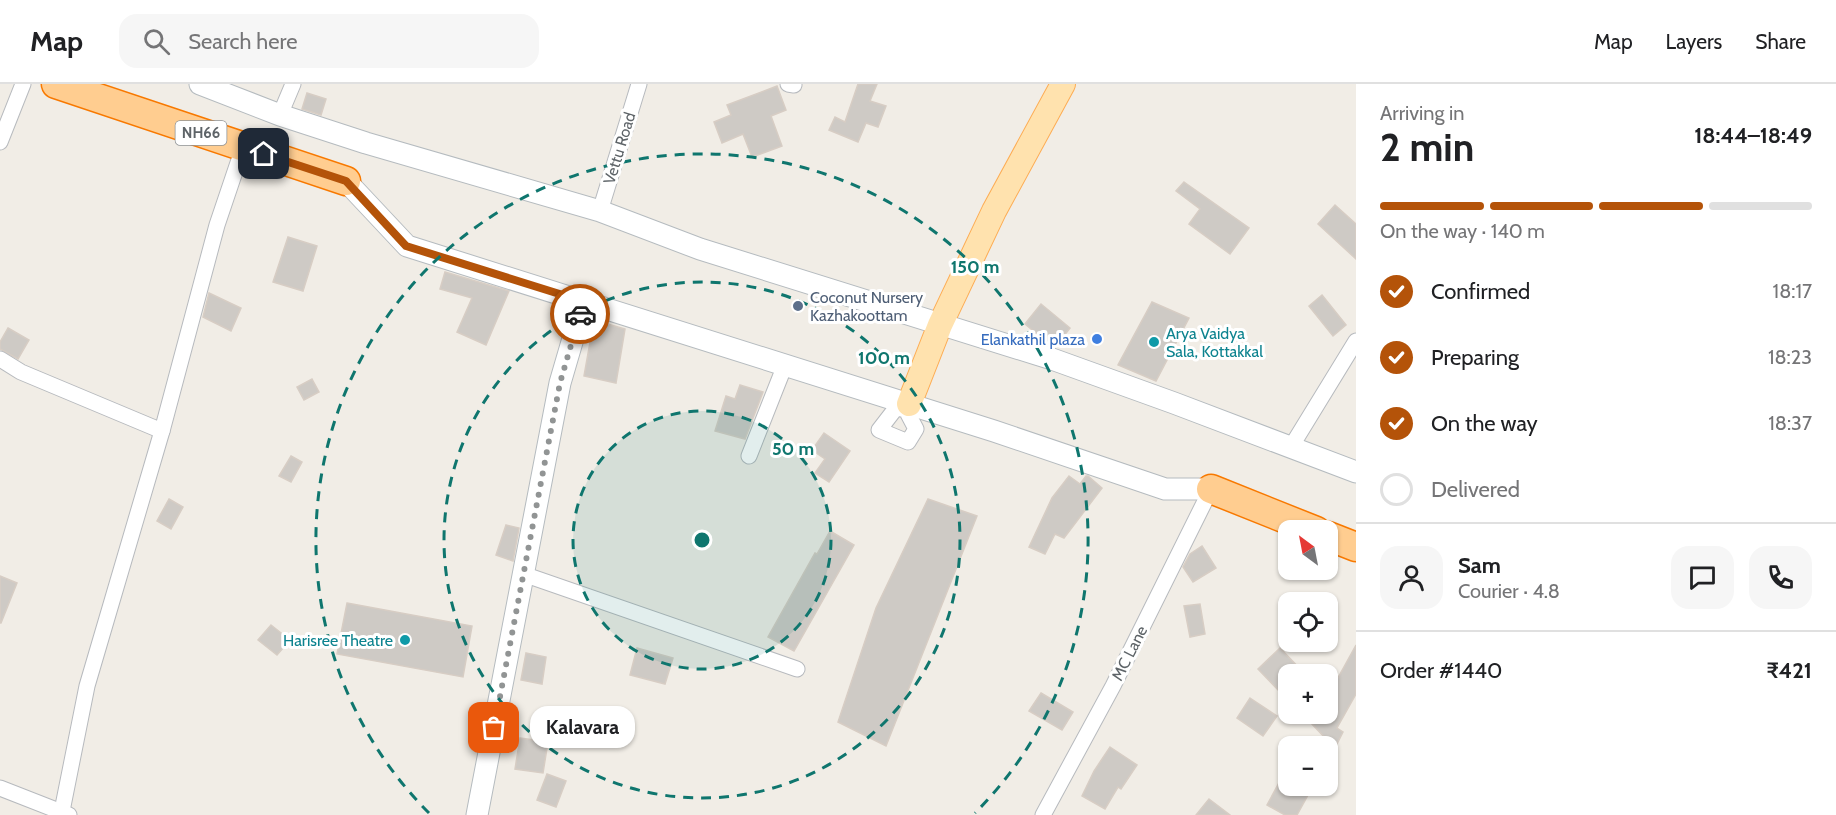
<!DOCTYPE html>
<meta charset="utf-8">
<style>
:root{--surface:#fff;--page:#f6f6f6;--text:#202124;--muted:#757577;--line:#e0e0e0;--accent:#b45309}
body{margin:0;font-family:Cabin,sans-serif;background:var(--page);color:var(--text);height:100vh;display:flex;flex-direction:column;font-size:22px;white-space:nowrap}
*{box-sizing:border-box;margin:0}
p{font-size:20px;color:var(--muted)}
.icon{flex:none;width:33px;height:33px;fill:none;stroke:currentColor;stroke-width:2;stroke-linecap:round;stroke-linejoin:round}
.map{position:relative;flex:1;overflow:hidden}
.drawer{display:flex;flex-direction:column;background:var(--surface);width:480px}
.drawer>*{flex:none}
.needle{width:39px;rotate:328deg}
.controls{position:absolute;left:1278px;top:436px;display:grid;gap:12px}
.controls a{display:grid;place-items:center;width:60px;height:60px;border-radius:12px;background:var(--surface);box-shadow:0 2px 4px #0004;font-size:30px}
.pin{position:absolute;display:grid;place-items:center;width:51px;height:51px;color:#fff;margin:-26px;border-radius:12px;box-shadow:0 3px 9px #0006}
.courier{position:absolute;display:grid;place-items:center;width:60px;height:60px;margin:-30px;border:4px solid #b45309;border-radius:50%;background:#fff;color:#222;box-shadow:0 2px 8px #0007}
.bubble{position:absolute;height:42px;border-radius:18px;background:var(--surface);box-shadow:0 2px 4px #0004;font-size:20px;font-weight:800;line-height:42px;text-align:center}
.summary em{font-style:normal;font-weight:800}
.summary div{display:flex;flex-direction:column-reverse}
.summary{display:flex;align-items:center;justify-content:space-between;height:102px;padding:0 24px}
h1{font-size:39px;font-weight:800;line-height:45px}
.bar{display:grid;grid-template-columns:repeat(4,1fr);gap:9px 6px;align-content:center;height:72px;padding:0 24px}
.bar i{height:8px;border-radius:4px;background:var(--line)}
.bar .selected{background:var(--accent)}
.bar p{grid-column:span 4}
.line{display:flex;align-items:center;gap:15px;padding:0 24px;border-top:2px solid var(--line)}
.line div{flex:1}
.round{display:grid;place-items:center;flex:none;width:63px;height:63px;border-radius:18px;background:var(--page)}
ol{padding:0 24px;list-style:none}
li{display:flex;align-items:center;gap:18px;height:66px}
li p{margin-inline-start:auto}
li .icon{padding:6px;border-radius:50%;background:var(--accent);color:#fff;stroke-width:4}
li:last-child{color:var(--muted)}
li i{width:33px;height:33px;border:3px solid var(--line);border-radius:50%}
header{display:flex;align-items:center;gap:36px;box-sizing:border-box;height:84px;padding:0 30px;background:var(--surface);border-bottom:2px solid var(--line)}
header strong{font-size:28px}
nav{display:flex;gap:33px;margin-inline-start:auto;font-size:21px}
.search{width:420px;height:54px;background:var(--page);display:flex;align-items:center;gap:15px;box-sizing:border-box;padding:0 21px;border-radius:18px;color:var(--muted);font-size:22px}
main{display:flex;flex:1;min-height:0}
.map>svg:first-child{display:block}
</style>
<header>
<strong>Map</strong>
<div class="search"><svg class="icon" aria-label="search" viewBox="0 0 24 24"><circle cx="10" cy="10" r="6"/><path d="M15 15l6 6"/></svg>Search here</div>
<nav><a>Map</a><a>Layers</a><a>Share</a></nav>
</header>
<main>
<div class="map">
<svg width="1356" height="731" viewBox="0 0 1356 731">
<rect width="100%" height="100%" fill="#f1ede6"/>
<g fill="#cecac5" stroke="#d7cdc4" stroke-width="1.5">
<path d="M858,0H877L870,17L886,22L878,43L866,39L858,58L829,46L835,33L845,38Z"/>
<path d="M777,2L786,26L771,32L782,62L752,73L743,50L722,59L714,38L731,31L727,21Z"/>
<path d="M307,9L326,15L321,31L302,25Z"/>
<path d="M1184,98L1249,144L1230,170L1189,140L1200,125L1176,107Z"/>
<path d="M1335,121L1356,140V175L1318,140Z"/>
<path d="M288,153L317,162L303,207L273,198Z"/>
<path d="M445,188L509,207L486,261L457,248L472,214L440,205Z"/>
<path d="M209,209L241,224L231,247L203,233Z"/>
<path d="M1322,211L1346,241L1333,252L1309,222Z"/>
<path d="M1152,218L1189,234L1156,297L1118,281Z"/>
<path d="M1041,220L1070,244L1055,263L1050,261L1025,240Z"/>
<path d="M594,236L625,245L616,299L584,292Z"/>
<path d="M8,244L29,256L18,275L0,265V258Z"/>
<path d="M312,295L319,308L304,316L297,303Z"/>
<path d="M740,301L763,308L745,355L715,347L726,312L735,315Z"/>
<path d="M824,349L850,367L829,398L815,389L825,375L812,366Z"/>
<path d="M291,372L302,378L291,398L279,392Z"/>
<path d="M1069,392L1080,400L1086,392H1088L1102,404L1064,454L1055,450L1045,470L1029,463L1052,414Z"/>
<path d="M169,415L183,423L171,445L157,437Z"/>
<path d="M928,415L977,432L886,662L838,638L876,524Z"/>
<path d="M506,441L519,444L513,477L496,471Z"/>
<path d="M830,447L854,461L794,567L768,553L815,469L817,470Z"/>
<path d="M1202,462L1216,484L1193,498L1183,483L1190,470Z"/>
<path d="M0,492L17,499L1,539H0Z"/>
<path d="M347,519L472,542L463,593L337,570Z"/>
<path d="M1200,520L1205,550L1190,553L1184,522Z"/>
<path d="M271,541L290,556L277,571L258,556Z"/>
<path d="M1356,561V610L1337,644L1343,648L1335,664L1329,658L1328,661V657L1312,640L1317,630H1328V612Z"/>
<path d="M637,564L673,574L665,600L630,591Z"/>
<path d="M1280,564L1306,591H1288V599L1280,608L1258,585Z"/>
<path d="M526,569L546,573L542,600L521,596Z"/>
<path d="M1041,609L1073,628L1062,646L1029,627Z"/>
<path d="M1250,614L1277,632L1263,652L1237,634Z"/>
<path d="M520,654L548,658L543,689L515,685Z"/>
<path d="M1110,663L1137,681L1121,705L1118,703L1105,725L1082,712L1094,687Z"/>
<path d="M1288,682V702H1313L1297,731H1285L1267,721Z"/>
<path d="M547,690L566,697L556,723L537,716Z"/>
<path d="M1209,715L1230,731H1196Z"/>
</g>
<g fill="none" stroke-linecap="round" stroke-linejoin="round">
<defs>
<g id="street">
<path d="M788,0L794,1"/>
<path d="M280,31L293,0"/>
<path d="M0,58L23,0"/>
<path d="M600,127L639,0"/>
<path d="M0,275L21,288L162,347"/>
<path d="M906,326L916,345L908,358L879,346L896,324L906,326L908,320"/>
<path d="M1291,363L1356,257"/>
<path d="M749,372L785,281"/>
<path d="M523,490L797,585"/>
<path d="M0,704L69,731"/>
<path d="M62,727L87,602L162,347L217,141L243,64"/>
<path d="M1043,731L1113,602L1211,405"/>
</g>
<g id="secondary">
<path d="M200,0L280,31L366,59L600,127L700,165L1052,275L1174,319L1356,388"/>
<path d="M346,97L407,162L994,347L1165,405H1211"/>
<path d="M477,731L560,299L579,234L582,217"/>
</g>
<path id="primary" d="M909,320L940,241L994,127L1063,0"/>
<g id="highway">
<path d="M56,0L346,97"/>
<path d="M1211,405L1316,447"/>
<path d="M1328,452L1356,463"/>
</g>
</defs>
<use href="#street" stroke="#b7babe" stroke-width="17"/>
<use href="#secondary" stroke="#b5bbbf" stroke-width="23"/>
<use href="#primary" stroke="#fdac53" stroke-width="26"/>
<use href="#highway" stroke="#f87900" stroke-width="31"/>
<use href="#street" stroke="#fff" stroke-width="15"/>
<use href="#secondary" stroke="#fff" stroke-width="21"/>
<use href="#primary" stroke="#ffe2ae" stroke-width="24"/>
<use href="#highway" stroke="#ffcd90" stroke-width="28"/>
</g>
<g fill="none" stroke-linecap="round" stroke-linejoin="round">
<path stroke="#919494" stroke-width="6" stroke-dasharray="0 10.8" d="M494,644L560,299L580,230"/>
<path stroke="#b45309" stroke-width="8" d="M264,70L346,97L406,162L582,217L580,230"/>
</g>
<circle cx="702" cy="456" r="129" fill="#0f766e" fill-opacity=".12"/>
<g fill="none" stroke="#0f766e" stroke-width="3" stroke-dasharray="10 8">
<circle cx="702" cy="456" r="129"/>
<circle cx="702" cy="456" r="258"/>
<path d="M429 729A386 386 0 1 1 975 729"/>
</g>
<circle fill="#5c6f8a" stroke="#fff" stroke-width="2" cx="798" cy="222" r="6"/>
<circle fill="#3f7fe0" stroke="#fff" stroke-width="2" cx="1097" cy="255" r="6"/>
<g fill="#0f9aa8" stroke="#fff" stroke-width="2">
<circle cx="1154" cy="258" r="6"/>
<circle cx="405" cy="556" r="6"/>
</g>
<g text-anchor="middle" stroke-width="6" stroke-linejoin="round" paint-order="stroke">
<rect fill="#fff" stroke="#8e9295" stroke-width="1.5" x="175.5" y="37" width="51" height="24" rx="4.5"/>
<g font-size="15" font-weight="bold" fill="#5e6468">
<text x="201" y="54">NH66</text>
</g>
<g font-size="16" fill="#5e6468" stroke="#fff">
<text transform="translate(619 64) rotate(-73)" y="6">Vettu Road</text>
<text transform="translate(1129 569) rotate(-63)" y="6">MC Lane</text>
</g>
<g font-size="16" fill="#4e5e75" stroke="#fff" text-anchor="start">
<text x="810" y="219">Coconut Nursery<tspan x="810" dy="18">Kazhakoottam</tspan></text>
</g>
<g font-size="16" fill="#0d838f" stroke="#fff" text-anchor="start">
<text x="1166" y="255">Arya Vaidya<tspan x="1166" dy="18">Sala, Kottakkal</tspan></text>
<text x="393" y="562" text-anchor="end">Harisree Theatre</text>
</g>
<g font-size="16" fill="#366cbe" stroke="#fff" text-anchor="end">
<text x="1085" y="261">Elankathil plaza</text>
</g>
</g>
<circle cx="702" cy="456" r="9" fill="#0f766e" stroke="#fff" stroke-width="3"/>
<g font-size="18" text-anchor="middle" font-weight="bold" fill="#0f766e" stroke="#fff" stroke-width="6" stroke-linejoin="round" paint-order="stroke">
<text x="975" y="189">150 m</text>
<text x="884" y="280">100 m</text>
<text x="793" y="371">50 m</text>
</g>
</svg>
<div class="controls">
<a><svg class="needle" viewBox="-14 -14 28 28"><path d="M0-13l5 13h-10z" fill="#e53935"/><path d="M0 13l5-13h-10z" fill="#757577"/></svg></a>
<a><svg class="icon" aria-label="locate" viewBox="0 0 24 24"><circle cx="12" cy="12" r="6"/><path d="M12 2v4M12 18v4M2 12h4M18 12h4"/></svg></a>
<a>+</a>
<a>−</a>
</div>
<div class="pin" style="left:494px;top:644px;background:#ea580c"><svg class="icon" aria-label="bag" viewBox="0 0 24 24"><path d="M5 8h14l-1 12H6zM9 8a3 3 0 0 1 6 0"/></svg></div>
<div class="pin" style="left:264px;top:70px;background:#1f2937"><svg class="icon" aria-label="home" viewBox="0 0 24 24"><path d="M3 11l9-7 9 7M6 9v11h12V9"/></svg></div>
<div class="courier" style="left:580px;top:230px"><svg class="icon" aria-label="car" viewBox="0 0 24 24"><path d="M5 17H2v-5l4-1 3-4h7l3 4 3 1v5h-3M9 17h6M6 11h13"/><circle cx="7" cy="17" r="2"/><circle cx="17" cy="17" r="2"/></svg></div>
<div class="bubble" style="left:530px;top:622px;width:105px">Kalavara</div>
</div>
<section class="drawer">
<div class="summary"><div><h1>2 min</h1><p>Arriving in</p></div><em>18:44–18:49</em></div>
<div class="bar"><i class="selected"></i><i class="selected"></i><i class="selected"></i><i></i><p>On the way · 140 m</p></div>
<ol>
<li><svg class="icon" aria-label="check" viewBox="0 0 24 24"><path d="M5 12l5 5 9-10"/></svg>Confirmed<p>18:17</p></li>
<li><svg class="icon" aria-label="check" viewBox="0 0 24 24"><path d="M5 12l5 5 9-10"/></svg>Preparing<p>18:23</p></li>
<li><svg class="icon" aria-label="check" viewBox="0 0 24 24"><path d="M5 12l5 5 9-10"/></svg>On the way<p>18:37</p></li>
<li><i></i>Delivered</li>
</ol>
<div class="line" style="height:108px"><a class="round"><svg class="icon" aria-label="person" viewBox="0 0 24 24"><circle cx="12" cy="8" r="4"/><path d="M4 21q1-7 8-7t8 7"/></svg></a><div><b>Sam</b><p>Courier · 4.8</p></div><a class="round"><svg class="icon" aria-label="chat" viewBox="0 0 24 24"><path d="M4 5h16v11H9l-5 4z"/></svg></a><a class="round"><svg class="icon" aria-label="phone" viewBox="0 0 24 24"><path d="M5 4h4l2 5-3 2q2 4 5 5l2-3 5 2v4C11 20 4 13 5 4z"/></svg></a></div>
<div class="line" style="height:78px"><div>Order #1440</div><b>₹421</b></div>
</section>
</main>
